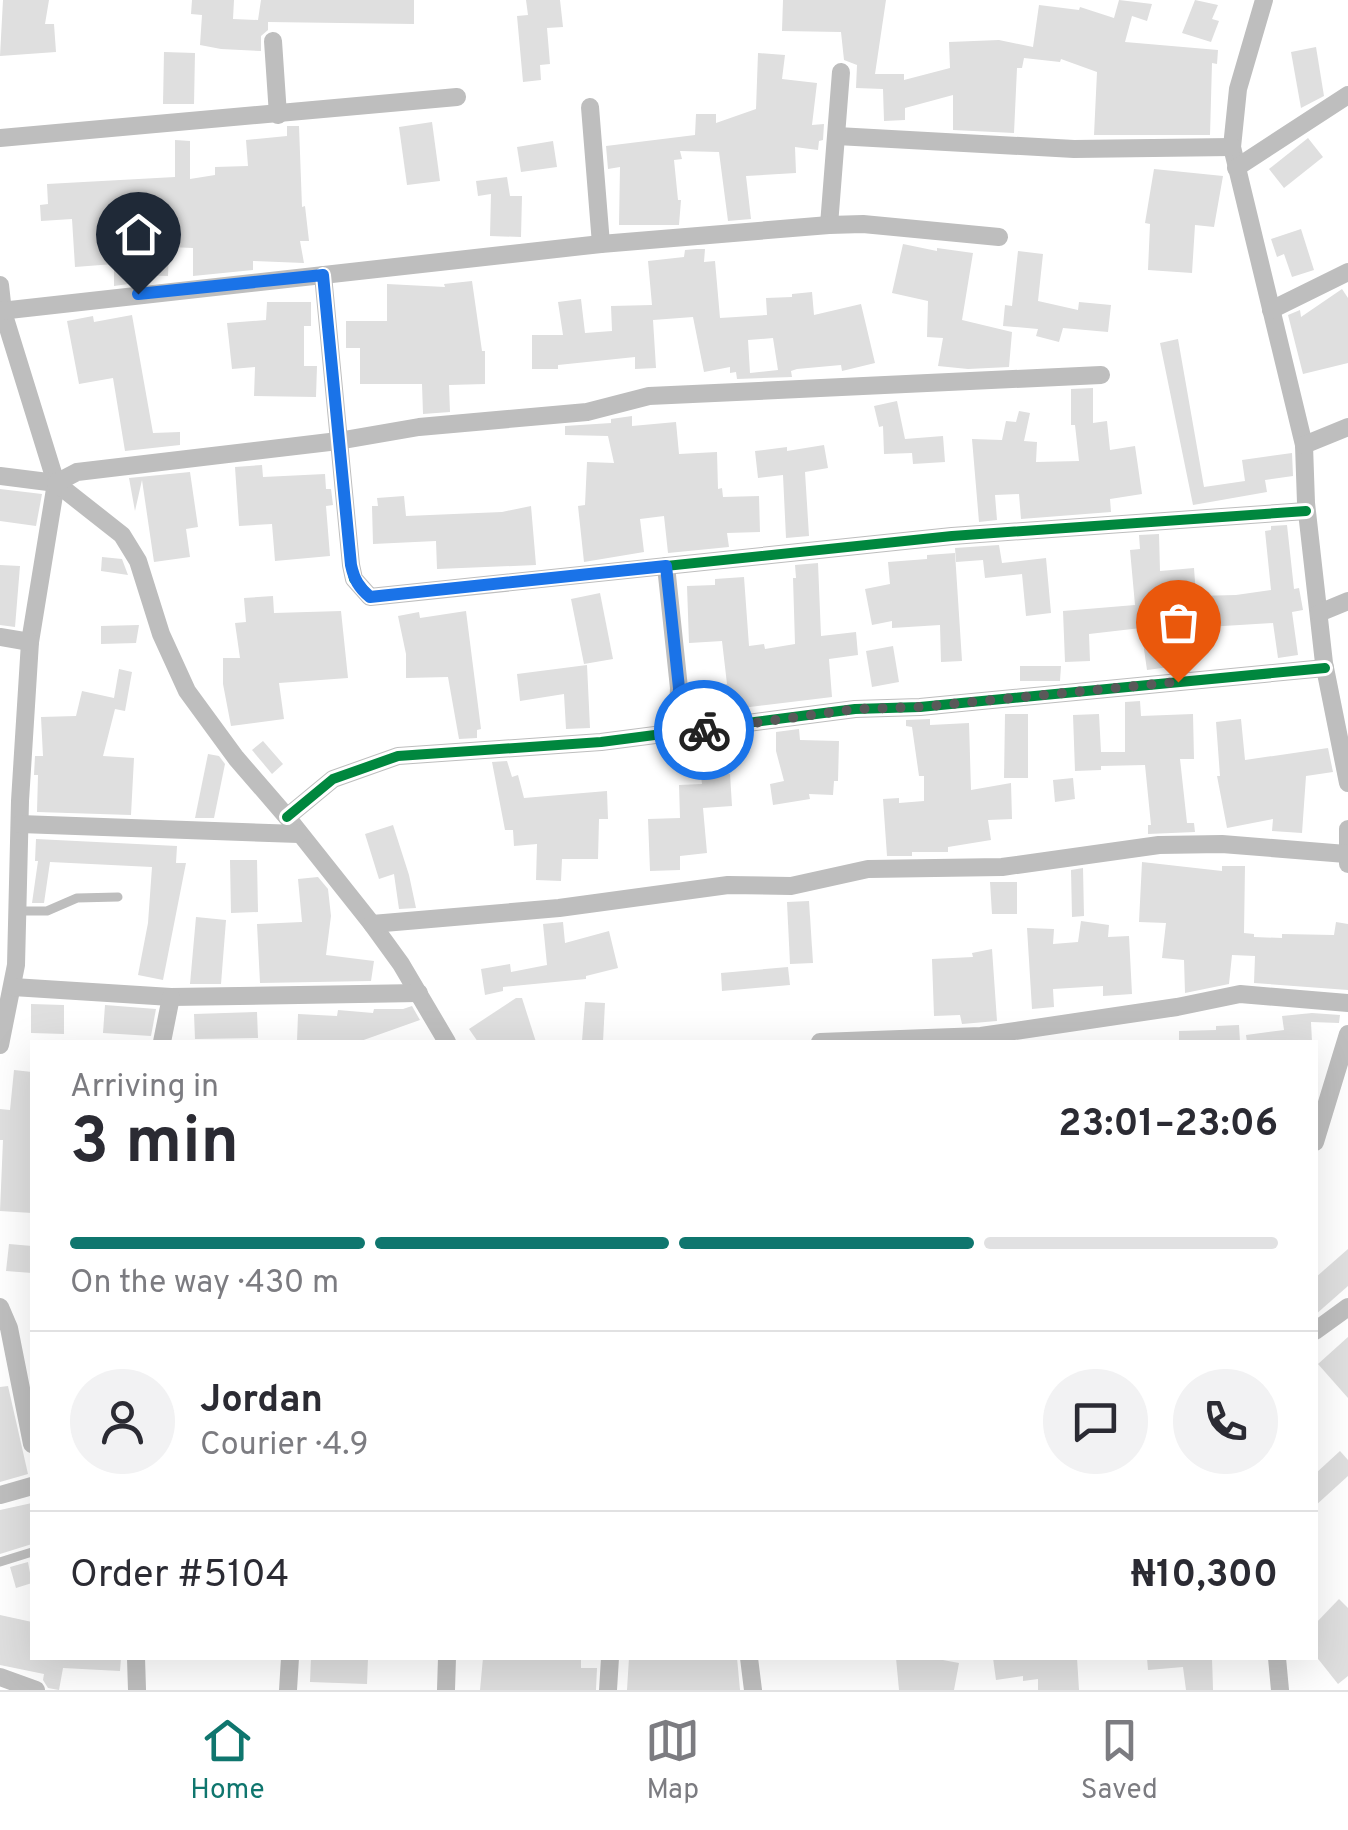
<!DOCTYPE html>
<meta charset="utf-8">
<style>
:root{--surface:#fff;--page:#f2f2f3;--text:#2b2b33;--muted:#7c7c81;--line:#e1e1e2;--accent:#0f766e}
body{margin:0;font-family:Overpass,sans-serif;background:var(--page);color:var(--text);height:100vh;display:flex;flex-direction:column;font-size:38px;white-space:nowrap}
*{box-sizing:border-box;margin:0}
p{font-size:32px;color:var(--muted)}
.icon{flex:none;width:55px;height:55px;fill:none;stroke:currentColor;stroke-width:2;stroke-linecap:round;stroke-linejoin:round}
.map{position:relative;flex:1;overflow:hidden}
.sheet{position:absolute;left:30px;top:1040px;width:1288px;height:620px;display:flex;flex-direction:column;background:var(--surface);border-radius:0px;box-shadow:0 10px 40px #0002}
.sheet>*{flex:none}
.pin{position:absolute;display:grid;place-items:center;width:85px;height:85px;color:#fff;margin:-102px -42px;border-radius:50% 50% 50% 0;rotate:-45deg;box-shadow:0 0 10px #0007}
.pin .icon{rotate:45deg}
.courier{position:absolute;display:grid;place-items:center;width:100px;height:100px;margin:-50px;border:8px solid #1a73e8;border-radius:50%;background:#fff;color:#222;box-shadow:0 2px 12px #0007}
.summary em{font-style:normal;font-weight:700}
.summary div{display:flex;flex-direction:column-reverse}
.summary{display:flex;align-items:center;justify-content:space-between;height:170px;padding:0 40px}
h1{font-size:65px;font-weight:700;line-height:75px}
.bar{display:grid;grid-template-columns:repeat(4,1fr);gap:15px 10px;align-content:center;height:120px;padding:0 40px}
.bar i{height:12px;border-radius:8px;background:var(--line)}
.bar .selected{background:var(--accent)}
.bar p{grid-column:span 4}
.line{display:flex;align-items:center;gap:25px;padding:0 40px;border-top:2px solid var(--line)}
.line div{flex:1}
.round{display:grid;place-items:center;flex:none;width:105px;height:105px;border-radius:52px;background:var(--page)}
.tabs{display:flex;justify-content:space-around;align-items:center;height:140px;border-top:2px solid var(--line);background:var(--surface);font-size:28px;color:var(--muted)}
.tabs a{display:grid;justify-items:center;gap:5px}
.tabs .selected{color:var(--accent)}
.map>svg:first-child{display:block}
</style>
<div class="map">
<svg width="1348" height="1690" viewBox="0 0 1348 1690">
<rect width="100%" height="100%" fill="#fff"/>
<g fill="#dfdfdf" fill-rule="evenodd">
<path d="M3,0H49L45,24H54L56,52L0,56Z"/>
<path d="M192,0H234L233,19L258,20L261,0H414V24L268,22V30L261,36V51L221,49L200,45L202,15L191,14Z"/>
<path d="M526,0H560L563,27L547,28L550,64L540,65L541,80L523,82L517,16L528,15Z"/>
<path d="M783,0H886L875,74H904V80L950,68L949,42L999,40L1033,47L1039,5L1079,10L1080,7L1114,18L1119,0L1152,4L1147,21L1132,16L1125,42L1218,50L1217,64L1212,63L1210,135H1094L1097,72L1061,59L1060,62L1024,58L1022,68H1017L1014,133L953,130V95L905,108V120L884,121L883,89L856,88L857,65L844,60L841,32L782,31Z"/>
<path d="M1195,0L1218,5L1212,19L1219,21L1211,42L1182,33Z"/>
<path d="M1316,47L1324,96L1301,108L1291,52Z"/>
<path d="M164,52L195,53L194,104H163Z"/>
<path d="M758,53L785,55L782,79L817,83L812,125L824,124L823,140L819,141L818,150L795,147L796,173L746,176L751,219L728,221L719,152L680,151L682,159L674,160L678,200H681L679,225H619L620,167L608,169L606,146L695,135L696,114H716V123L756,109Z"/>
<path d="M432,122L440,181L407,185L399,127Z"/>
<path d="M287,126H299L302,207L305,206L309,241H300L304,263L253,261V270L193,276V248L169,247L168,276L135,275L136,283L114,286V264L75,267L72,219L41,221L40,205L48,204L47,184L175,177V140L190,141V179L215,175V167L248,166L246,140L287,136Z"/>
<path d="M1308,138L1323,157L1284,188L1269,169Z"/>
<path d="M553,141L557,167L521,172L517,147Z"/>
<path d="M1154,169L1223,176L1214,227L1195,225L1192,273L1148,270L1150,224L1145,223Z"/>
<path d="M507,177L510,196H522L521,237L490,236L491,194L478,196L476,181Z"/>
<path d="M1301,229L1314,270L1292,277L1284,254L1277,257L1271,239Z"/>
<path d="M903,244L937,251V248L973,253L962,320L1012,332L1009,367L968,369L938,366L943,338L927,337L928,301L892,293Z"/>
<path d="M696,249H705L704,262L715,261L720,318L767,315L766,298L792,297V294L812,292L814,315L861,304L875,363L842,371L841,365L797,369L791,371L792,377L737,379L736,372L730,373V367L704,372L693,317L653,320L656,368L635,369V357L558,365V369H532V335H563L558,302L581,299L585,333L612,331L611,306L652,305L648,261L684,257L685,250ZM773,338L778,370L750,373L748,340Z"/>
<path d="M1018,251L1043,254L1038,301L1078,310L1079,302L1111,305L1108,332L1063,328L1059,342L1036,336L1038,329L1003,326L1005,305L1012,306Z"/>
<path d="M472,281L482,351H485V384L449,385L450,412L423,414L422,384H360V348H346V321H387V284L445,287L444,284Z"/>
<path d="M1342,289L1348,298V363L1303,374L1288,315L1300,310L1301,317Z"/>
<path d="M267,302H311V326H304V366H317L316,397L254,396L255,367L232,369L227,323L266,320Z"/>
<path d="M132,315L153,433L180,432V445L125,451L113,378L79,384L67,321L93,316L94,322Z"/>
<path d="M1178,339L1204,487L1245,481L1242,460L1292,453L1293,476L1265,480L1267,492L1193,505L1160,343Z"/>
<path d="M1093,388V423L1107,421L1110,450L1135,446L1142,494L1110,499L1111,512L1021,519L1019,494L995,495L997,520L979,522L972,439L1002,440L1006,421L1016,422L1019,411L1030,413L1024,441L1037,442L1036,462L1079,461L1075,425H1071V389Z"/>
<path d="M897,401L905,439L943,436L945,462L913,464L912,453L884,454L883,426L879,427L874,406Z"/>
<path d="M632,416V426L676,422L679,454L717,452L718,489L722,488L723,497L759,496L760,532L727,533L729,547L668,553L664,516L640,519L644,552L584,562L578,506L585,505L587,462L614,463L608,436L565,435V426L611,423V419Z"/>
<path d="M824,445L828,468L805,472L809,536L786,538L783,475L758,478L755,451L787,447V451Z"/>
<path d="M262,465L263,477L325,474L326,489H331L333,505L326,506L330,556L275,561L272,524L239,526L235,467Z"/>
<path d="M190,472L198,527L186,529L190,557L154,562L142,480L135,511L129,478Z"/>
<path d="M0,489L42,494L36,526L0,521Z"/>
<path d="M404,496L406,516L502,512L531,506L536,565L437,569L436,541L373,544L372,506H378L377,498Z"/>
<path d="M1287,525L1294,589L1299,588L1303,610L1292,612L1298,655L1278,658L1273,623L1191,628L1194,654L1169,658L1170,667L1147,670L1141,628L1089,634L1090,661L1065,662L1063,611L1135,605L1130,550L1140,549L1139,535L1159,534L1160,571L1194,568L1196,596L1236,595L1271,590L1265,531L1271,530V526Z"/>
<path d="M999,545L1002,563L1046,558L1051,613L1026,616L1022,574L985,578L983,560L956,562L955,548Z"/>
<path d="M955,553L962,661L941,662L940,625L892,628V621L872,625L865,589L890,584L888,562L927,559V555Z"/>
<path d="M102,557L122,559L128,575L101,571Z"/>
<path d="M818,563L821,636L856,632L858,655L829,659L832,697L709,712L707,686L727,684L722,641L689,643L687,586L715,585V579L744,577L749,646L764,644L765,649L795,644L793,578H796L795,565Z"/>
<path d="M0,565L20,566L15,627L0,625Z"/>
<path d="M600,593L613,659L584,664L571,599Z"/>
<path d="M273,596L274,613L341,611L348,678L279,683L284,719L231,726L223,684V658H240L235,623L246,622L244,598Z"/>
<path d="M466,611L481,729L477,730V738L459,739L448,677L406,678V654L398,616L419,612L420,618Z"/>
<path d="M139,625L136,643L101,644V626Z"/>
<path d="M893,646L899,682L872,687L866,651Z"/>
<path d="M587,665L590,728L566,729L564,694L520,701L517,674Z"/>
<path d="M1020,666H1061L1060,681H1020Z"/>
<path d="M119,669L132,672L125,711L115,709L103,756L134,758L131,815L37,812L38,775H34L35,756H43L41,717L76,716L82,691L114,698Z"/>
<path d="M1140,701L1141,716L1193,714L1194,759H1180L1187,823H1194L1195,832L1148,834V825H1151L1145,765L1101,766V770L1075,771L1073,715L1099,714L1101,752H1125V702Z"/>
<path d="M1005,714H1028V778H1004Z"/>
<path d="M930,719V725L969,723L971,790L1011,783L1012,819L988,820L991,840L948,847V852H912V856H887L883,799L899,798V803L924,801V776H919L912,727L906,726V720Z"/>
<path d="M1241,719L1245,760L1328,748L1333,772L1306,776L1302,833L1272,831L1273,819L1227,828L1217,776H1220L1216,722Z"/>
<path d="M799,729L800,740L839,741L838,781H834L833,795L809,794L810,799L773,805L770,784L784,781L776,751V732Z"/>
<path d="M263,741L283,764L272,774L252,750Z"/>
<path d="M208,754L219,756L225,764L214,818H195Z"/>
<path d="M507,761L512,777L518,775L524,798L607,791L608,819H599L598,859H562L561,881L536,880L537,844L514,846L513,830H505L492,762Z"/>
<path d="M730,774L732,806L703,808L707,853L680,856V870L650,871L648,819L680,818L679,785L702,784L701,776Z"/>
<path d="M1073,778L1075,799L1055,802L1053,780Z"/>
<path d="M393,825L409,875L416,908L399,909L394,874L379,879L365,834Z"/>
<path d="M36,839L177,846L176,863H186L163,980L138,975L148,923L152,867L50,862L44,903H32L38,861H35Z"/>
<path d="M230,860H257L258,912L231,913Z"/>
<path d="M1142,862L1222,871V866H1245L1244,933L1254,934V937L1282,938V934L1334,935L1336,922L1348,924V990L1254,983L1255,956L1232,955L1229,984L1185,993L1184,960L1162,958L1166,923L1139,922Z"/>
<path d="M1083,868L1084,916L1072,917L1071,870Z"/>
<path d="M318,877L328,889L331,916L326,955L374,961L371,981L260,983L257,924L302,922L298,879Z"/>
<path d="M990,882H1017V914H992Z"/>
<path d="M809,901L813,963L790,964L787,902Z"/>
<path d="M196,917L226,920L221,984H190Z"/>
<path d="M1081,921L1109,925L1108,937L1129,936L1132,994L1103,996V986L1053,989L1054,1007L1032,1009L1027,928L1054,929L1053,944L1078,942Z"/>
<path d="M563,922L565,943L609,931L618,968L586,976V979L503,987V991L485,995L481,969L510,964L511,972L547,965L543,924Z"/>
<path d="M992,949L997,1021L962,1024L960,1015L934,1016L932,959L973,957L972,953Z"/>
<path d="M788,967L790,985L722,991L721,973Z"/>
<path d="M516,998H522L536,1042H478L469,1029Z"/>
<path d="M585,1002L605,1003L603,1042L582,1041Z"/>
<path d="M31,1004L64,1005V1034L31,1033Z"/>
<path d="M105,1005L156,1009L151,1036L103,1033Z"/>
<path d="M412,1006L420,1020L358,1042H297L298,1014L337,1016L338,1010L373,1013L374,1009H403Z"/>
<path d="M257,1012L258,1038L195,1039L194,1014Z"/>
<path d="M1312,1013L1340,1015L1339,1023L1311,1022L1312,1042H1247L1246,1035L1284,1030L1282,1016Z"/>
<path d="M1239,1025L1240,1042H1179V1031L1216,1030V1026Z"/>
<path d="M14,1070L32,1072V1213L0,1211L3,1140H0V1109L10,1110Z"/>
<path d="M9,1244L32,1246V1273L6,1271Z"/>
<path d="M1348,1249V1286L1315,1315V1278Z"/>
<path d="M1348,1337V1398L1318,1364Z"/>
<path d="M8,1386L28,1474L0,1482V1387Z"/>
<path d="M1340,1451L1348,1460V1476L1315,1506V1474Z"/>
<path d="M32,1503V1544L0,1554V1510Z"/>
<path d="M28,1562L32,1583L16,1588L10,1567Z"/>
<path d="M1339,1599L1348,1608V1676L1338,1684L1315,1655V1624Z"/>
<path d="M0,1615L32,1622V1658H121L120,1671L63,1668L59,1690L48,1688L43,1680L44,1674L0,1665Z"/>
<path d="M311,1658H368L367,1684L310,1682Z"/>
<path d="M483,1658H581V1668H597L596,1690H480Z"/>
<path d="M629,1658H737L740,1690H627Z"/>
<path d="M896,1658H943V1660L959,1663L954,1690H899Z"/>
<path d="M993,1658H1077L1079,1690H1038V1679L1023,1681V1676L996,1680Z"/>
<path d="M1147,1658H1212L1213,1690H1186L1183,1667L1148,1670Z"/>
</g>
<g fill="none" stroke-linecap="round" stroke-linejoin="round">
<g stroke="#bebebe" stroke-width="9">
<path d="M19,911H47L77,898L118,897"/>
<path d="M0,1562L32,1552"/>
</g>
<g stroke="#bebebe" stroke-width="18">
<path d="M1264,0L1238,89L1232,147L1304,445L1306,503L1324,663L1348,783"/>
<path d="M273,41L278,115"/>
<path d="M590,107L601,244"/>
<path d="M837,136L1074,149L1232,147"/>
<path d="M0,138L457,97"/>
<path d="M1236,168L1348,95"/>
<path d="M829,225L841,72"/>
<path d="M323,275L351,565L354,579L370,597L952,536L1306,511"/>
<path d="M0,285L3,312L56,483L30,642L20,801L16,965L0,1045"/>
<path d="M1271,310L1348,272"/>
<path d="M0,311L601,244L829,225L863,224L999,237"/>
<path d="M1304,445L1348,427"/>
<path d="M0,476L56,483L122,535L138,561L161,634L187,691L236,758L287,817L372,924L401,964L447,1042"/>
<path d="M56,483L77,472L338,441L419,427L587,412L649,396L1101,375"/>
<path d="M666,566L679,688L677,731"/>
<path d="M1319,613L1348,601"/>
<path d="M0,637L30,642"/>
<path d="M287,817L333,779L398,756L601,742L855,709L920,707L1325,668"/>
<path d="M20,824L299,834"/>
<path d="M1348,864V829"/>
<path d="M372,924L559,908L728,885L791,886L868,869L1002,867L1159,845L1222,844L1346,854"/>
<path d="M13,987L171,997L419,993"/>
<path d="M162,1042L171,997"/>
<path d="M820,1042L981,1036L1177,1007L1240,994L1348,1003"/>
<path d="M1315,1142L1348,1034"/>
<path d="M0,1307L9,1328L32,1444"/>
<path d="M1315,1331L1348,1307"/>
<path d="M0,1495L32,1486"/>
<path d="M136,1658L137,1690"/>
<path d="M749,1658L753,1690"/>
<path d="M1277,1658L1280,1690"/>
<path d="M0,1677L36,1690"/>
<path d="M288,1690L290,1658"/>
<path d="M446,1690L447,1658"/>
<path d="M608,1690L610,1658"/>
</g>
<defs>
<g id="cycleway">
<path d="M323,275L351,565L354,579L370,597L952,536L1306,511"/>
<path d="M287,817L333,779L398,756L601,742L855,709L920,707L1325,668"/>
</g>
</defs>
<use href="#cycleway" stroke="#fff" stroke-width="16"/>
<use href="#cycleway" stroke="#00873e" stroke-width="10"/>
</g>
<g fill="none" stroke-linecap="round" stroke-linejoin="round">
<path stroke="#595959" stroke-width="10" stroke-dasharray="0 18" d="M704,730L855,709L920,707L1178,682"/>
<path stroke="#1a73e8" stroke-width="12" d="M138,294L323,275L351,565C354,579 359,588 370,597L666,566L679,688L677,732L704,730"/>
</g>
</svg>
<div class="pin" style="left:1178px;top:682px;background:#ea580c"><svg class="icon" aria-label="bag" viewBox="0 0 24 24"><path d="M5 8h14l-1 12H6zM9 8a3 3 0 0 1 6 0"/></svg></div>
<div class="pin" style="left:138px;top:294px;background:#1f2937"><svg class="icon" aria-label="home" viewBox="0 0 24 24"><path d="M3 11l9-7 9 7M6 9v11h12V9"/></svg></div>
<div class="courier" style="left:704px;top:730px"><svg class="icon" aria-label="bike" viewBox="0 0 24 24"><circle cx="6" cy="16" r="4"/><circle cx="18" cy="16" r="4"/><path d="M6 16l4-8h5l3 8M10 8l3 8H6M13 5h3"/></svg></div>
<section class="sheet">
<div class="summary"><div><h1>3 min</h1><p>Arriving in</p></div><em>23:01–23:06</em></div>
<div class="bar"><i class="selected"></i><i class="selected"></i><i class="selected"></i><i></i><p>On the way · 430 m</p></div>
<div class="line" style="height:180px"><a class="round"><svg class="icon" aria-label="person" viewBox="0 0 24 24"><circle cx="12" cy="8" r="4"/><path d="M4 21q1-7 8-7t8 7"/></svg></a><div><b>Jordan</b><p>Courier · 4.9</p></div><a class="round"><svg class="icon" aria-label="chat" viewBox="0 0 24 24"><path d="M4 5h16v11H9l-5 4z"/></svg></a><a class="round"><svg class="icon" aria-label="phone" viewBox="0 0 24 24"><path d="M5 4h4l2 5-3 2q2 4 5 5l2-3 5 2v4C11 20 4 13 5 4z"/></svg></a></div>
<div class="line" style="height:130px"><div>Order #5104</div><b>₦10,300</b></div>
</section>
</div>
<nav class="tabs">
<a class="selected"><svg class="icon" aria-label="home" viewBox="0 0 24 24"><path d="M3 11l9-7 9 7M6 9v11h12V9"/></svg>Home</a>
<a><svg class="icon" aria-label="map" viewBox="0 0 24 24"><path d="M3 6l6-2 6 2 6-2v14l-6 2-6-2-6 2zM9 4v14M15 6v14"/></svg>Map</a>
<a><svg class="icon" aria-label="saved" viewBox="0 0 24 24"><path d="M7 4h10v16l-5-4-5 4z"/></svg>Saved</a>
</nav>
